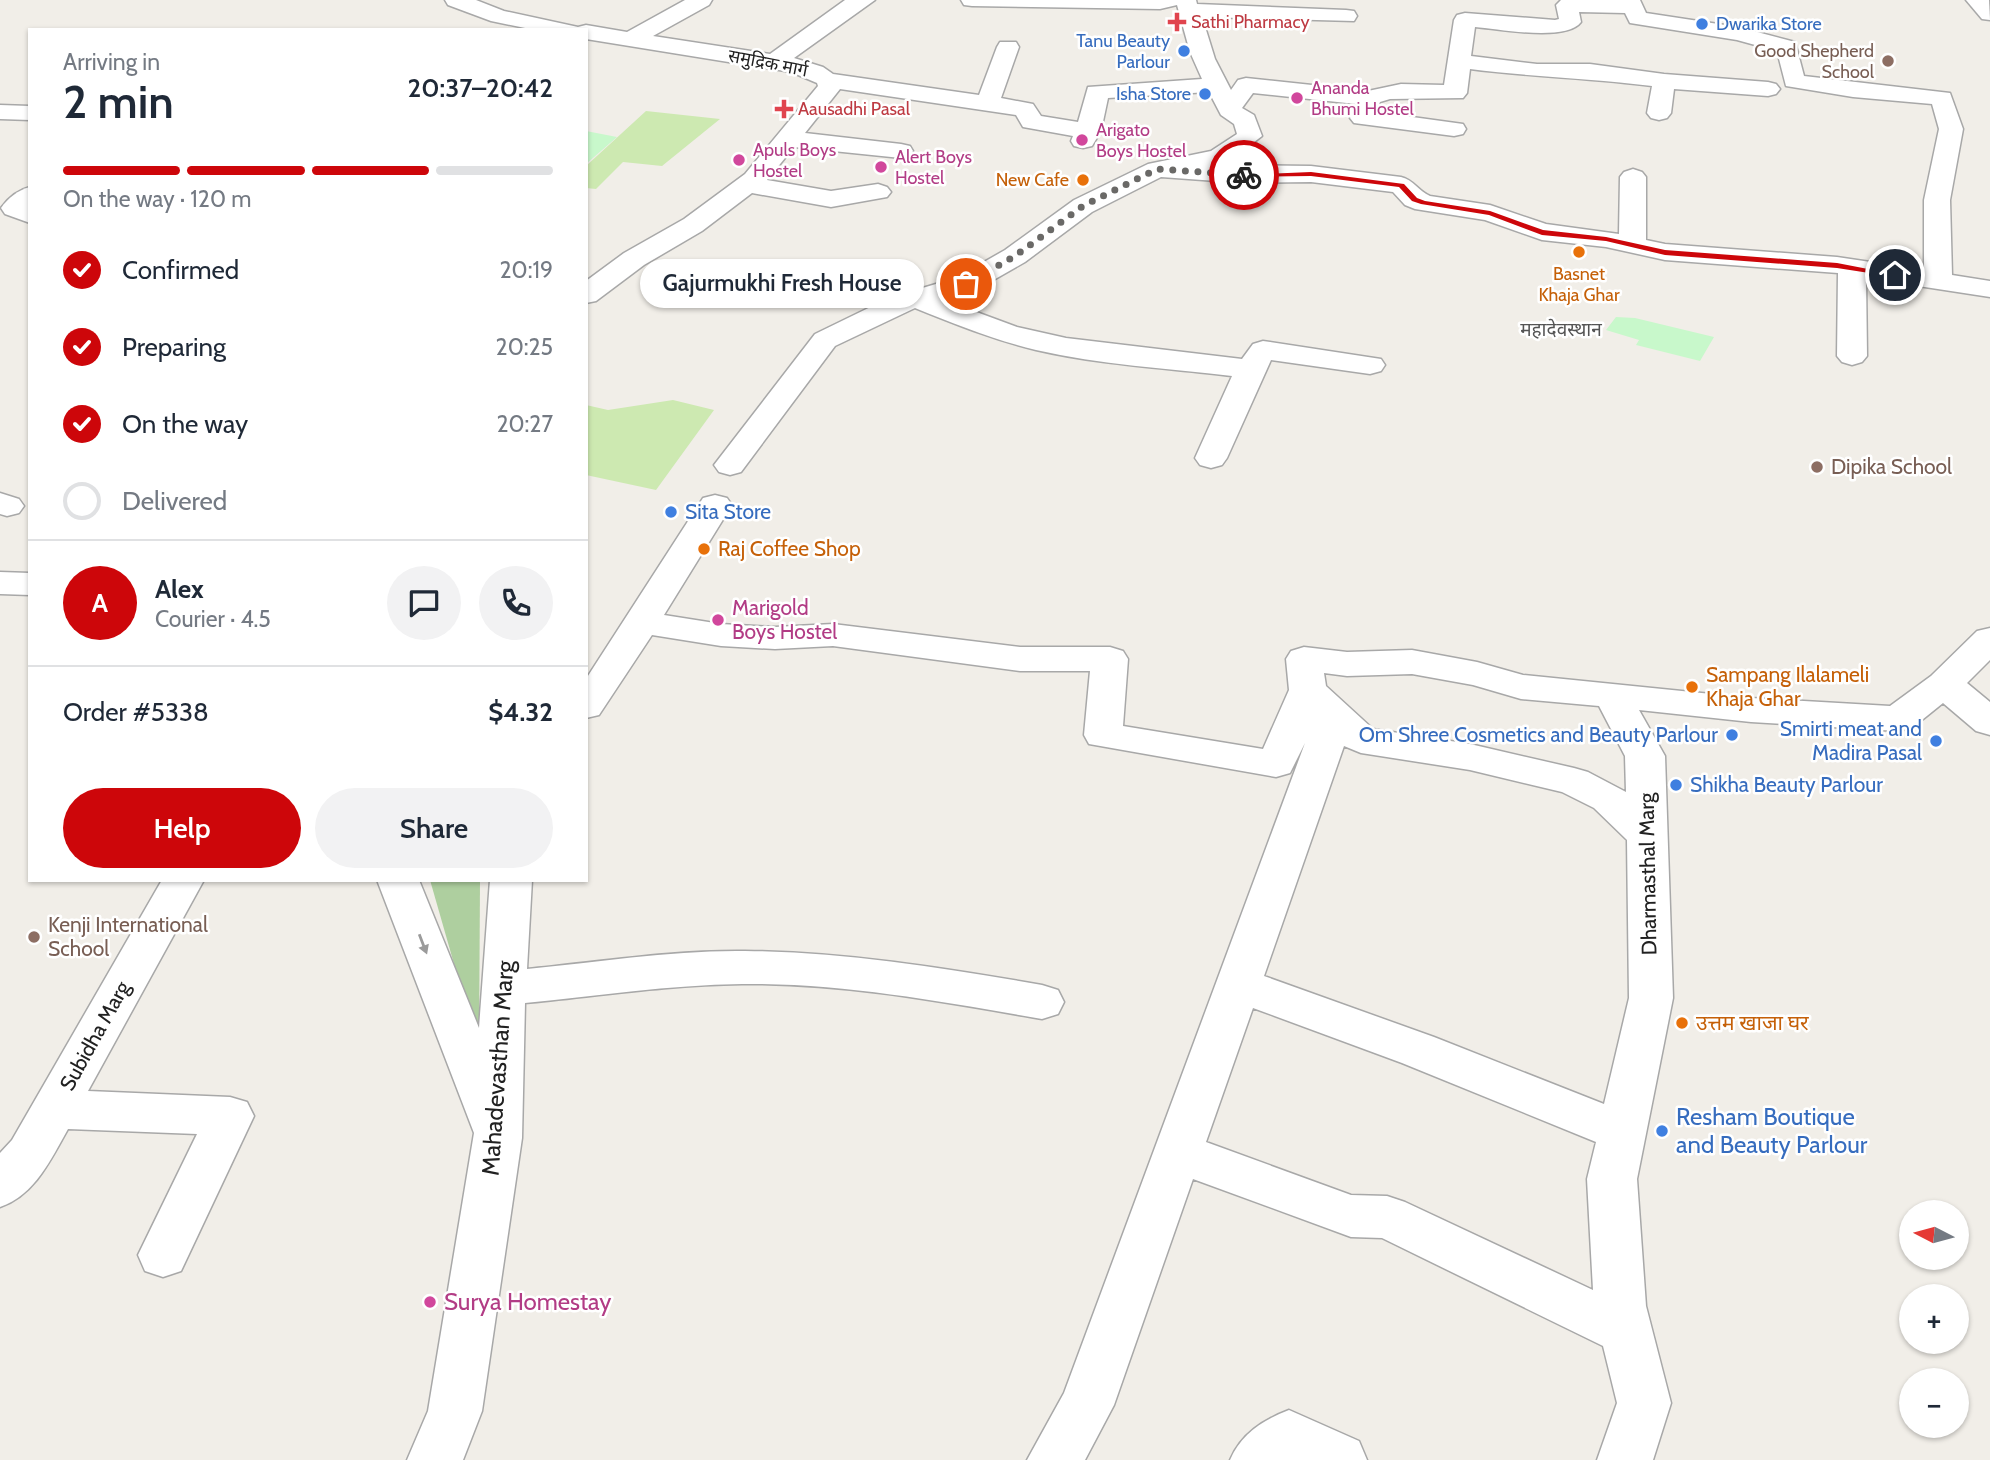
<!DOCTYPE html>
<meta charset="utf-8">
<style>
:root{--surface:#fff;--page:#f2f2f3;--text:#1f2937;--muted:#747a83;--line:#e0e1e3;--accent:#cd060a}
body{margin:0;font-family:Cabin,"Noto Sans Devanagari",sans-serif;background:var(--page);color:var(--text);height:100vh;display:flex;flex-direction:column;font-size:26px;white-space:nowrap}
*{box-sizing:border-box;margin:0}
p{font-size:23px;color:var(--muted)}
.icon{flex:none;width:38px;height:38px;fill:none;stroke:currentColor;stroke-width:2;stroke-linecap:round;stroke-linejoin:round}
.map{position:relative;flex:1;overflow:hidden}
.side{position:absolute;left:28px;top:28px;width:560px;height:854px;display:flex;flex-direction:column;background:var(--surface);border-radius:0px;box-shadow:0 2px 5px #0004}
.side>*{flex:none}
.needle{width:46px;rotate:276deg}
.controls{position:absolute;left:1899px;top:1200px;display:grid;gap:14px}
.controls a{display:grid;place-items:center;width:70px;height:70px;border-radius:50%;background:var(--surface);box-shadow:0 2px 5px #0004;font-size:35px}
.pin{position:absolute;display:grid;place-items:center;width:60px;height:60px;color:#fff;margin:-30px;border:4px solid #fff;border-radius:50%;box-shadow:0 2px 7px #0007}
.courier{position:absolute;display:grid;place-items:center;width:70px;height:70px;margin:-35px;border:5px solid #cd060a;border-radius:50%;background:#fff;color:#222;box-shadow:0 2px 9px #0007}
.bubble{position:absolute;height:49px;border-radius:24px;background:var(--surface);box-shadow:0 2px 5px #0004;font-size:23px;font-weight:600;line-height:49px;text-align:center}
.head em{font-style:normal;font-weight:600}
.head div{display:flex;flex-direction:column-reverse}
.head{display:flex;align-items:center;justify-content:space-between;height:119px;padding:0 35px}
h1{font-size:46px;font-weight:600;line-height:52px}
.bar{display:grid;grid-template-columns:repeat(4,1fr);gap:10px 7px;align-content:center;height:84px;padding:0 35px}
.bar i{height:9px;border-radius:5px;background:var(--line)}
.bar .active{background:var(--accent)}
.bar p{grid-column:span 4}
.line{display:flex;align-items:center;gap:18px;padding:0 35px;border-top:2px solid var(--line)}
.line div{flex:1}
.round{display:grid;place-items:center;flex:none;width:74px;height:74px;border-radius:37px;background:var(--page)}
ol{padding:0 35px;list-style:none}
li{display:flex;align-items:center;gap:21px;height:77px}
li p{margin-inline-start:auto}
li .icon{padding:7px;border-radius:50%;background:var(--accent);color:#fff;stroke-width:4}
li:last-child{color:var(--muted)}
li i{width:38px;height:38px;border:4px solid var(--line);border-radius:50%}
.button{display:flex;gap:14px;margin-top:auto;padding:14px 35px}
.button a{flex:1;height:80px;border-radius:42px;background:var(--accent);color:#fff;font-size:28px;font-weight:600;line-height:80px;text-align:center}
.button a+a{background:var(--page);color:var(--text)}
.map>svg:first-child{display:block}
</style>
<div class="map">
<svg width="1990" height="1460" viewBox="0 0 1990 1460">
<rect width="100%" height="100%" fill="#f1eee8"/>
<g fill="#cde9b1">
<path d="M646,111L720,119L662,166L623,162L596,189L586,188V166Z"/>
<path d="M673,400L714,410L656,490L586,475V405L608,410Z"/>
</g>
<path fill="#aecf9f" d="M430,880H480L479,1051Z"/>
<g fill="#c8f8cb">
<path d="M586,131L617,137L586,164Z"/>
<path d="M1616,317L1635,318L1714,337L1700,361L1636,345L1639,340L1606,330Z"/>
</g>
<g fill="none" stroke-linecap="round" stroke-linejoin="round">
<defs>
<g id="street">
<path d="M445,0H476L504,11L578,27L586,25L627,32L685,0H712L709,5L653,36L770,54L845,0H875L794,58L823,67L833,74L979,95L997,47L1000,42H1016L1019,47L1001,98L1033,104L1041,116L1078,122L1088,87L1202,79L1190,52L1177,5L1160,9L972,6L964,5L961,0H1196L1197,4L1346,10L1354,11L1357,16L1354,21L1202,17L1215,59L1231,90L1238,80L1246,78L1368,91L1401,84L1444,85L1454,20L1457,15L1465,13L1555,20L1559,19L1556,5L1561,0H1640L1646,13L1738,27L1795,42L1804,76L1950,93L1963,129L1950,200L1952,275L1990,281V297L1866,278L1867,356L1862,362L1852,365L1842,362L1837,356L1838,273L1665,260L1606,247L1542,240L1485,220L1415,209L1405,205L1393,192L1311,182L1244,183L1161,177L1092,212L1025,262L976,290L944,300L1017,327L1066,338L1242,359L1253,344L1263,341L1381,359L1385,365L1381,371L1370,374L1271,360L1227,458L1222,465L1211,468L1200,465L1195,458L1232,376C1167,368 1100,365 1036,350C994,340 955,324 915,308L835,346L741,472L730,475L719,472L714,465L815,334L889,298L956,278L1005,250L1074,200L1148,164L1211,151L1237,134L1234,124L1221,115L1209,92L1108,98L1101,131L1092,146L1083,148L1074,146L1071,141L1073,136L1023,127L1016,115L840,89L805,133L901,144L910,146L913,151L910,156L901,158L794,147L767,180L831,191L878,184L887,187L891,192L887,197L831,207L752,193L702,231L644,265L596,301L586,303V281L624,253L684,219L745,174L818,86L817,83L791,72L586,39V30H535L491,21L448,5ZM1579,12L1625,13L1630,23L1737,40L1777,51L1786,86L1853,97L1932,104L1939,129L1924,200V270L1837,257L1665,244L1646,240V177L1642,172L1633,169L1624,172L1620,177L1619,234L1546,224L1490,205L1430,196C1418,191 1414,180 1401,177L1311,166L1214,165L1228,162L1262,136L1254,115L1242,108L1253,93L1356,104L1350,118L1354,123L1454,136L1463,134L1466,129L1463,124L1376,112L1380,102L1390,99L1463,98L1467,93L1470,69C1530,77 1591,78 1652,86L1647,113L1651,118L1659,120L1667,118L1671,113L1674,89L1768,96L1776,94L1780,89L1776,84L1768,82L1664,74L1590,64H1537L1471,56L1475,27C1499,29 1566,42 1581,22Z"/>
<path d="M1966,0H1989L1990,20L1982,19Z"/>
<path d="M0,105L30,106V120L0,119Z"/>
<path d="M30,187V223L5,214L1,208C8,198 18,190 30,187Z"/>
<path d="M0,493L19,499L24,506L19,513L7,516L0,514Z"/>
<path d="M715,495L727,498L732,505L664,615L721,624L775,627L833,624L1020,647H1110L1123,651L1128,659L1123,726L1263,749L1289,690L1286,659L1291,651L1304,647L1347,652L1412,650L1477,662L1523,675L1751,698L1890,706L1931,676L1977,631L1990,628V660L1967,683L1990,702V735L1976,731L1943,703L1912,728L1898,731L1751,722L1639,710L1665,756L1673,998L1637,1179L1646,1306L1671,1403L1653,1460H1597L1617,1403L1603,1346L1382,1238L1351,1237L1193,1179L1114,1405L1085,1460H1027L1064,1393L1305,743L1290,773L1276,777L1089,744L1084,735L1090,671H1020L833,646L775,649L721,646L652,635L599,715L586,718V679L703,498ZM1324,673L1347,676L1412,674L1473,685L1521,699L1599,706L1625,756L1626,792L1588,772L1574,768L1470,744L1373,729L1326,686ZM1344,746L1361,753L1470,770L1562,792L1594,808L1627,840L1629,998L1604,1104L1434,1037L1264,976ZM1253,1008L1402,1063L1596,1142L1587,1179L1593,1290L1405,1202L1387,1196L1351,1195L1206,1142Z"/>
<path d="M0,572L30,573V595L0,594Z"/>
<path d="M162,880H204L88,1091L230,1097L247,1102L254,1116L181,1271L163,1277L145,1271L138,1255L197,1134L68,1129C51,1159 35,1195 0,1207V1153L12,1140Z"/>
<path d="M377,880H419L479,1028L490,880H532L527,969C599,962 672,950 745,951C845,952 944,968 1042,985L1058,990L1064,1002L1058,1014L1042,1019C943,1002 843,983 742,984C669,985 597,996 525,1003L522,1138L482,1411L463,1460H407L428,1411L474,1133Z"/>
<path d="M1289,1410L1359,1441L1367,1460H1230C1241,1434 1263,1420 1289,1410Z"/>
</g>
</defs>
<use href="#street" stroke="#a8a8a8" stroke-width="3"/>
<use href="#street" fill="#fff" fill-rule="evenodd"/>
</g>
<defs><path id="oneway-solid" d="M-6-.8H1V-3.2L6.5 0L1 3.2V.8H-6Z" transform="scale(1.75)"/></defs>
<use fill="#9b9b9b" href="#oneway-solid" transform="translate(423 944) rotate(69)"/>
<path fill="#cd060a" d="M1311,172L1404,184L1417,198L1425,201L1490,211L1543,230L1606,237L1665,250L1837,263L1899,275L1895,277L1837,268L1665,255L1606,241L1542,235L1489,215L1421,204L1412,201L1399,187L1311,176L1244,177L1240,175Z"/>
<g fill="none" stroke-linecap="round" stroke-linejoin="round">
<path stroke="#6a6967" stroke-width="7" stroke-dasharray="0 12.6" d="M966,284L1015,256L1083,206L1157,169L1244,175"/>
</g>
<g fill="#e0444e" stroke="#fff" stroke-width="2.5">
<path d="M1173.5 11.5h7v7h7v7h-7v7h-7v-7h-7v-7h7z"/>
<path d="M780.5 98.5h7v7h7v7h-7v7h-7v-7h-7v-7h7z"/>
</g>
<g fill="#3f7fe0" stroke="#fff" stroke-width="2.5">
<circle cx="1702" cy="24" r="7"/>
<circle cx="1184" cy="51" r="7"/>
<circle cx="1205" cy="94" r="7"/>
<circle cx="671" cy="512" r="7"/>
<circle cx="1732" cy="735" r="7"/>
<circle cx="1936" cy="741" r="7"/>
<circle cx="1676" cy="785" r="7"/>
<circle cx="1662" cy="1131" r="7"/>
</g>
<g fill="#8d6e63" stroke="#fff" stroke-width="2.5">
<circle cx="1888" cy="61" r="7"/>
<circle cx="1817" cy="467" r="7"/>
<circle cx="34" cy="937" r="7"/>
</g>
<g fill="#d1479c" stroke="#fff" stroke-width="2.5">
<circle cx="1297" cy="98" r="7"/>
<circle cx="1082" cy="140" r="7"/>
<circle cx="739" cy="160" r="7"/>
<circle cx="881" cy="167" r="7"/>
<circle cx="718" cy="620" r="7"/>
<circle cx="430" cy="1302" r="7"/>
</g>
<g fill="#e8710a" stroke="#fff" stroke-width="2.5">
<circle cx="1083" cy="180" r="7"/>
<circle cx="1579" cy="252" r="7"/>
<circle cx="704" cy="549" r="7"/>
<circle cx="1692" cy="687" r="7"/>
<circle cx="1682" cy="1023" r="7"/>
</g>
<g text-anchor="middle" stroke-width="5" stroke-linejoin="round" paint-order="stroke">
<g font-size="18" fill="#be3a42" stroke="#fff" text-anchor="start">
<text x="1191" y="28">Sathi Pharmacy</text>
<text x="798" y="115">Aausadhi Pasal</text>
</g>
<g font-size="18" fill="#366cbe" stroke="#fff" text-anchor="end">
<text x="1716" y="30" text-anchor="start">Dwarika Store</text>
<text x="1170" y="47">Tanu Beauty<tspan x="1170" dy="21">Parlour</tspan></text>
<text x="1191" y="100">Isha Store</text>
</g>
<g font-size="18" fill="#785e54" stroke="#fff" text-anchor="end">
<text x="1874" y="57">Good Shepherd<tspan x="1874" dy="21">School</tspan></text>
</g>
<g font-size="18" fill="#212121" stroke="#fff">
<text transform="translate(768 63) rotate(11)" y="6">समुद्रिक मार्ग</text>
</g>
<g font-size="18" fill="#b23c85" stroke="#fff" text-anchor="start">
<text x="1311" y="94">Ananda<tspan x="1311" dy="21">Bhumi Hostel</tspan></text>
<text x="1096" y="136">Arigato<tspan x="1096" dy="21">Boys Hostel</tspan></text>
<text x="753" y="156">Apuls Boys<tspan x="753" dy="21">Hostel</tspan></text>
<text x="895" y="163">Alert Boys<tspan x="895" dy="21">Hostel</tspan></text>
</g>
<g font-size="18" fill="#c56008" stroke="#fff" text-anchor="end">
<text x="1069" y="186">New Cafe</text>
<text x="1579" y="280" text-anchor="middle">Basnet<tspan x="1579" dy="21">Khaja Ghar</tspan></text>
</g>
<g font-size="19" fill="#545454" stroke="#fff">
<text x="1561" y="336">महादेवस्थान</text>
</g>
<g font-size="21" fill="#785e54" stroke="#fff" text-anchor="start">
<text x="1831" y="474">Dipika School</text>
<text x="48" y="932">Kenji International<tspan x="48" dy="24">School</tspan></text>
</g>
<g font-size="21" fill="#366cbe" stroke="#fff" text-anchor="start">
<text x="685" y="519">Sita Store</text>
<text x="1922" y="736" text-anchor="end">Smirti meat and<tspan x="1922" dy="24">Madira Pasal</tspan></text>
<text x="1718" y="742" text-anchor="end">Om Shree Cosmetics and Beauty Parlour</text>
<text x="1690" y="792">Shikha Beauty Parlour</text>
</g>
<g font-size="21" fill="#c56008" stroke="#fff" text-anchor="start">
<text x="718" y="556">Raj Coffee Shop</text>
<text x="1706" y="682">Sampang Ilalameli<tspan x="1706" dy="24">Khaja Ghar</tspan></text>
<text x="1696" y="1030">उत्तम खाजा घर</text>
</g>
<g font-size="21" fill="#b23c85" stroke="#fff" text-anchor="start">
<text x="732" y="615">Marigold<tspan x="732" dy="24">Boys Hostel</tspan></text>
</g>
<g font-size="21" fill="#212121" stroke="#fff">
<text transform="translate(1648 874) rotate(-91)" y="7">Dharmasthal Marg</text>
<text transform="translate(95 1036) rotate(-61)" y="7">Subidha Marg</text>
</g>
<g font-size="24" fill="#212121" stroke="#fff">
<text transform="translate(498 1068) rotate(-86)" y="8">Mahadevasthan Marg</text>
</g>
<g font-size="24" fill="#366cbe" stroke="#fff" text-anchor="start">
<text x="1676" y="1125">Resham Boutique<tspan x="1676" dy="28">and Beauty Parlour</tspan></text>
</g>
<g font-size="24" fill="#b23c85" stroke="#fff" text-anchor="start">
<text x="444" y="1310">Surya Homestay</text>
</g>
</g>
</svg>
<div class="controls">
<a><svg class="needle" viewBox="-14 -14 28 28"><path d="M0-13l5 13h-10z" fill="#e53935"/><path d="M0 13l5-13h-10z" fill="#747a83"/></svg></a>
<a>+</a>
<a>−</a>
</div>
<div class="pin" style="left:966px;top:284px;background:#ea580c"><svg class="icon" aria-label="bag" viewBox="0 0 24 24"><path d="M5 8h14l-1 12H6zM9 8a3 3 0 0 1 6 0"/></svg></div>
<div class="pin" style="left:1895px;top:275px;background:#1f2937"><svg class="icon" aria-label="home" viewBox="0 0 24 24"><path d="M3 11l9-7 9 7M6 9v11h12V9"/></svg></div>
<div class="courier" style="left:1244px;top:175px"><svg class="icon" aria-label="bike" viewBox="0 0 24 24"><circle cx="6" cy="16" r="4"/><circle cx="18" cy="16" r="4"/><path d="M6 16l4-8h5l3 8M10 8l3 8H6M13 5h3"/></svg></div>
<div class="bubble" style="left:640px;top:259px;width:284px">Gajurmukhi Fresh House</div>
<section class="side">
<div class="head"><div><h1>2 min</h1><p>Arriving in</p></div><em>20:37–20:42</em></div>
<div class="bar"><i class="active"></i><i class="active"></i><i class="active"></i><i></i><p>On the way · 120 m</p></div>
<ol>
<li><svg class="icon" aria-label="check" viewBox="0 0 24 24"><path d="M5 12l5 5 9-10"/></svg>Confirmed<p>20:19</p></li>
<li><svg class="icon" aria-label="check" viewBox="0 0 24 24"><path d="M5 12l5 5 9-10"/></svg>Preparing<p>20:25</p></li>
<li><svg class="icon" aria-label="check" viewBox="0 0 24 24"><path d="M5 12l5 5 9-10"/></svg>On the way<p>20:27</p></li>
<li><i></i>Delivered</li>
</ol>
<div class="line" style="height:126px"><b class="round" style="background:var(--accent);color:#fff">A</b><div><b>Alex</b><p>Courier · 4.5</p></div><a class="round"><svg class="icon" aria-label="chat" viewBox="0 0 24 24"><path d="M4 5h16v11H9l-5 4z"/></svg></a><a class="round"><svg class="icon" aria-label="phone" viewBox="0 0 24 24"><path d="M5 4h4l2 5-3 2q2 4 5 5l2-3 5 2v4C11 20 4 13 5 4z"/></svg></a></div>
<div class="line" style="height:91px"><div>Order #5338</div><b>$4.32</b></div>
<div class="button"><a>Help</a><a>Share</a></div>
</section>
</div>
